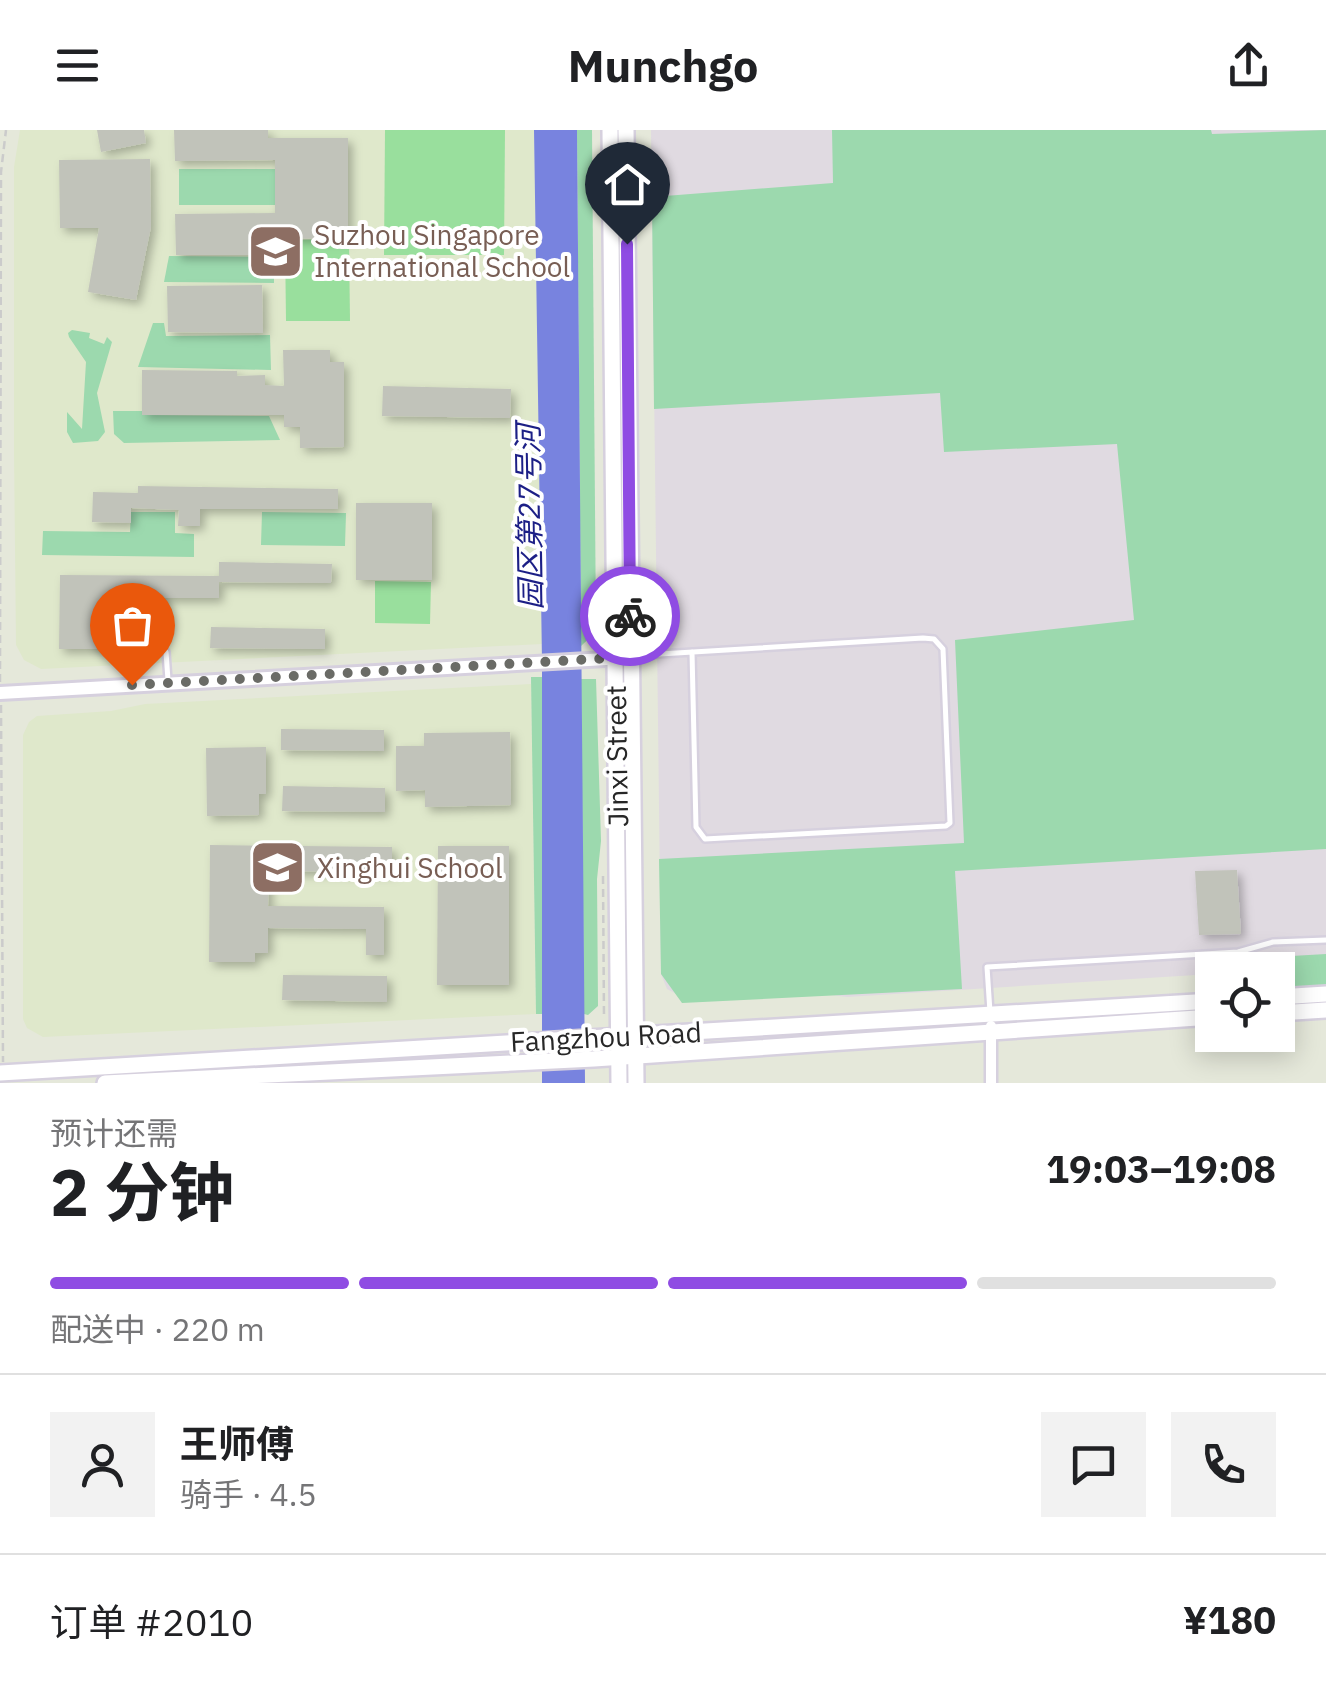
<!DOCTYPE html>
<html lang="zh">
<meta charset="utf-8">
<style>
:root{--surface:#fff;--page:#f2f2f2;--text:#202124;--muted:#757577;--line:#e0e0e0;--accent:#8f4ce3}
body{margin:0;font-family:"IBM Plex Sans","Noto Sans SC",sans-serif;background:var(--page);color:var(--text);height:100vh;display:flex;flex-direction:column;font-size:38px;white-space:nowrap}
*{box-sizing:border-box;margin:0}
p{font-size:32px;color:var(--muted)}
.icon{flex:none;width:55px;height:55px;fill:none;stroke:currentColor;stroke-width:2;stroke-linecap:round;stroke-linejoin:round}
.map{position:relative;height:953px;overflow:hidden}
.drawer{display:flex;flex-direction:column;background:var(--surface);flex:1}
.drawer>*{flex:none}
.fabs{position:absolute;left:1195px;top:822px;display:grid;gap:20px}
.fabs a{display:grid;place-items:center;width:100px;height:100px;border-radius:0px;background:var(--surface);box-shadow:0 5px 25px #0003;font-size:50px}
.pin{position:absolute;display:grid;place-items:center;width:85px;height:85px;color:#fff;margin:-102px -42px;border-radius:50% 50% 50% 0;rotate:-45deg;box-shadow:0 0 10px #0007}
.pin .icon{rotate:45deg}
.courier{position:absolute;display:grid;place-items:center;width:100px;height:100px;margin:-50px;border:8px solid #8f4ce3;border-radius:50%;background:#fff;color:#222;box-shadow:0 2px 12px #0007}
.summary em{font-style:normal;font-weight:700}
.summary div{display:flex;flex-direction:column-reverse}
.summary{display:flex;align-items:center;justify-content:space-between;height:170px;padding:0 50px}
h1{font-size:65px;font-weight:700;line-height:75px}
.bar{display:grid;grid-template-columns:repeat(4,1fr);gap:15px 10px;align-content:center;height:120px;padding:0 50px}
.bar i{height:12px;border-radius:8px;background:var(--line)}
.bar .on{background:var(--accent)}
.bar p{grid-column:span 4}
.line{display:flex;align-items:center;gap:25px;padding:0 50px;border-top:2px solid var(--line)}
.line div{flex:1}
.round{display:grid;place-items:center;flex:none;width:105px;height:105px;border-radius:0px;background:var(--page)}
header{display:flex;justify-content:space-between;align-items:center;height:130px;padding:0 50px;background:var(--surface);font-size:45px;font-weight:700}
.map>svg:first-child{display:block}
</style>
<header><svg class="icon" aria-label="menu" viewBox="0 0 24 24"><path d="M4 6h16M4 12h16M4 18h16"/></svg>Munchgo<svg class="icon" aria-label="share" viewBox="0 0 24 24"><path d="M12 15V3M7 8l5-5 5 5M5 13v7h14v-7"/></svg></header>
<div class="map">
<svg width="1326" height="953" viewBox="0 0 1326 953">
<defs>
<filter id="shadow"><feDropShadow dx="4.5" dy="4.5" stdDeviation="5" flood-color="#0004"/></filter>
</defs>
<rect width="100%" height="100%" fill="#e5e8da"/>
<path fill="#e0dae1" d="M651,0H1326V836L1212,840V844L847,867L809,862L682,867L667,859L661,844Z"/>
<g fill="#dfe8cb">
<path d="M20,0H534L542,514L41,539L24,530L16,515L14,322V37Z"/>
<path d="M531,554L536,884L43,907L27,898L23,889V605L29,592L37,586L111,581L145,574Z"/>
</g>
<g fill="#9cd9ae">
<path d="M577,0H592L596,502L581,516Z"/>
<path d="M832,0H1211L1212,4L1326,0V719L955,741L962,859L682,873L661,844L659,729L964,713L955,510L1134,490L1117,314L944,322L940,263L654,279L652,67L833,53Z"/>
<rect x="179" y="39" width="96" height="36"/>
<path d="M169,126L274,127V153L164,152Z"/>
<path d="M153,193H164L166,206L270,205L271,240L138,237Z"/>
<path d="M72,200L90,203L89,208L104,214L107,207L112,212L97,263L105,302L98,311L73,313L67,302V282L82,299L86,232L69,207L68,203Z"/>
<path d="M113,281H142L143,285L269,286L280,310L124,313L114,304Z"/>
<path d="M131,382H175V403L194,404V427L42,425L43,401L130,402Z"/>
<path d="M262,382L346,383L345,416L261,415Z"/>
<path d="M531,547H542V884H536Z"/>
<path d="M581,549H596L601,711L597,749L598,876L588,885L584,884Z"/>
<path d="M1326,824V858L1278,860V840H1254L1258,828Z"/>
</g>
<g fill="#99df9d">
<path d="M385,0H505L504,125H384Z"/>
<path d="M349,109L350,191H286L285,110Z"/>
<path d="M375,451L431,452L430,494L375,493Z"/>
</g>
<path fill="#7883df" d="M534,0H577L585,953H542V531Z"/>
<g fill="#c1c3ba" filter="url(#shadow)">
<path d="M97,0H144L146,13L101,22Z"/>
<path d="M174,0H268V8H348V109L268,108L269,125H176L175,84L275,83V30L175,31Z"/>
<path d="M150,29L151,97L136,170L88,162L99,98H60L59,30Z"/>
<path d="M262,155L263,203L168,202L167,156Z"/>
<path d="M283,220H330V232H344V317L300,318V297H284V285H142V240L237,241V246L265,245V255L284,256Z"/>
<path d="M383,256L511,259L510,288L382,286Z"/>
<path d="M138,356L338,359V379H200V396H178L179,380L131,378V393L92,392L93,362L138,363Z"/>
<rect x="356" y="373" width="76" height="77"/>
<path d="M219,432L332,434L331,453L219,452V468H140V519H59L60,445L219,446Z"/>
<path d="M211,497L325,499V519L210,518Z"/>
<path d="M281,599L384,600V621L281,620Z"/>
<path d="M510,602L511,675L425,677V660L396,661V616H424V603Z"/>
<path d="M266,617V664H259V685L207,686L206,618Z"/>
<path d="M283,656L385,658V682L282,681Z"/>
<path d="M210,715L392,717V742L269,741L268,776L384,777V825H366V799L268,798V823H255V832H209Z"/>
<path d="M438,716H509V855H437Z"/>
<path d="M1237,740L1241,804L1199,805L1195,741Z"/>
<path d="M283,845L387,846V872L282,870Z"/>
</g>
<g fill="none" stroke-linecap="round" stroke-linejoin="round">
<defs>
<g id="service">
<path d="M166,522L168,550"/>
<path d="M633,527L643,525L923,508L934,509L943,519L950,693L946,696L705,709L696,697L692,522"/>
<path d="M1240,822L1241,840"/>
<path d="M990,882L987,837L1238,822L1273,812L1326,810"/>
</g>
<path id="minor" d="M991,896V953"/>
<path id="tertiary" d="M0,563L624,528"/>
<g id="secondary">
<path d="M610,0L619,953"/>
<path d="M626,0L636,953"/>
<path d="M1278,867L1326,864"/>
<path d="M1278,883L1326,880"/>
<path d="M0,943L1212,871"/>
<path d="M105,953L594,929L1212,887"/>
</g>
</defs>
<use href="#service" stroke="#d6d0de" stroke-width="10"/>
<use href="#minor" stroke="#d6d0de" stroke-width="15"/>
<use href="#tertiary" stroke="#d6d0de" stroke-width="18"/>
<use href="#secondary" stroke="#d6d0de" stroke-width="20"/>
<g stroke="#cbcbcb" stroke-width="2.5" stroke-dasharray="8 5" stroke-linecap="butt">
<path d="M0,552L1,42L6,0"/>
<path d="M1,575L3,932"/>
<path d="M603,746L604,888"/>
</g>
<use href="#service" stroke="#fff" stroke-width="5"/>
<use href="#minor" stroke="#fff" stroke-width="10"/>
<use href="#tertiary" stroke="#fff" stroke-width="12"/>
<use href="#secondary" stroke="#fff" stroke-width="15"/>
</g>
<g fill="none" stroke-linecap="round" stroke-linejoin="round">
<path stroke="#6a6b66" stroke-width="10" stroke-dasharray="0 18" d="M132,555L632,527L630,486"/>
<path stroke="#8f4ce3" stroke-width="12" d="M627,114L630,486"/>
</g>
<defs>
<symbol id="school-square" viewBox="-11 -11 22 22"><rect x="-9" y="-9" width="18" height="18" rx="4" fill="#8d6e63" stroke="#fff"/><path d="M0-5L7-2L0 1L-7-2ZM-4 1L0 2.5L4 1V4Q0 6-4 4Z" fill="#fff"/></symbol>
</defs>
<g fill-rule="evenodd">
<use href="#school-square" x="244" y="90" width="63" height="63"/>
<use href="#school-square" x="246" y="706" width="63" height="63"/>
</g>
<g text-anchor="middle" stroke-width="8" stroke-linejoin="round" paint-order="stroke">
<g font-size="28" fill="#785e54" stroke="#fff" text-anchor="start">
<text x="314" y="115">Suzhou Singapore<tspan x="314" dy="32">International School</tspan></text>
<text x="317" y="748">Xinghui School</text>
</g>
<g font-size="28" fill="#272727" stroke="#fff">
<text transform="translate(617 626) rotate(-91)" y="10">Jinxi Street</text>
<text transform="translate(606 907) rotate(-3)" y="10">Fangzhou Road</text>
</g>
<g font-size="30" font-style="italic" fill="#1c1f86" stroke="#fff">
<text transform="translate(530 387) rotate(-91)" y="10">园区第27号河</text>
</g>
</g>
</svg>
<div class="fabs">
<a><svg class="icon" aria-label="locate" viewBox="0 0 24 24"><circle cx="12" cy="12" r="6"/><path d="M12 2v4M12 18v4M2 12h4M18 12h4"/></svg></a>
</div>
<div class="pin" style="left:132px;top:555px;background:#ea580c"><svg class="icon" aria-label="bag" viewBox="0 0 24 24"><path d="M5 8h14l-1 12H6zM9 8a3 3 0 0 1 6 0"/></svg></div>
<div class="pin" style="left:627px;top:114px;background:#1f2937"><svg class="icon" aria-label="home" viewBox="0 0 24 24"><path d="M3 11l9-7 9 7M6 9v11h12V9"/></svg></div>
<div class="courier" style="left:630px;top:486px"><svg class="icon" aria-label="bike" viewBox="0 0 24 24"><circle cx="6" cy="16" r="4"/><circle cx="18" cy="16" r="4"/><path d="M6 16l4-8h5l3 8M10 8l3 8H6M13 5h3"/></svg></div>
</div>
<section class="drawer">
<div class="summary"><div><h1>2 分钟</h1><p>预计还需</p></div><em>19:03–19:08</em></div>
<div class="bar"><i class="on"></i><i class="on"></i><i class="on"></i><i></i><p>配送中 · 220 m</p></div>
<div class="line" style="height:180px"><a class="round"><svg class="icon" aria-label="person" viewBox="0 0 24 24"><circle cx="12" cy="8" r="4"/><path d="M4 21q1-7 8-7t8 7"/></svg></a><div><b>王师傅</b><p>骑手 · 4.5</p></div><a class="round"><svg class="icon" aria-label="chat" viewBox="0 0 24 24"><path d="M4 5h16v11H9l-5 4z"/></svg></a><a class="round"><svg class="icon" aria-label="phone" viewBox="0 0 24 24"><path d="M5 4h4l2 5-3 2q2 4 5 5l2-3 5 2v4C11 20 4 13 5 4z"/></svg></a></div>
<div class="line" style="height:130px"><div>订单 #2010</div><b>¥180</b></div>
</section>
